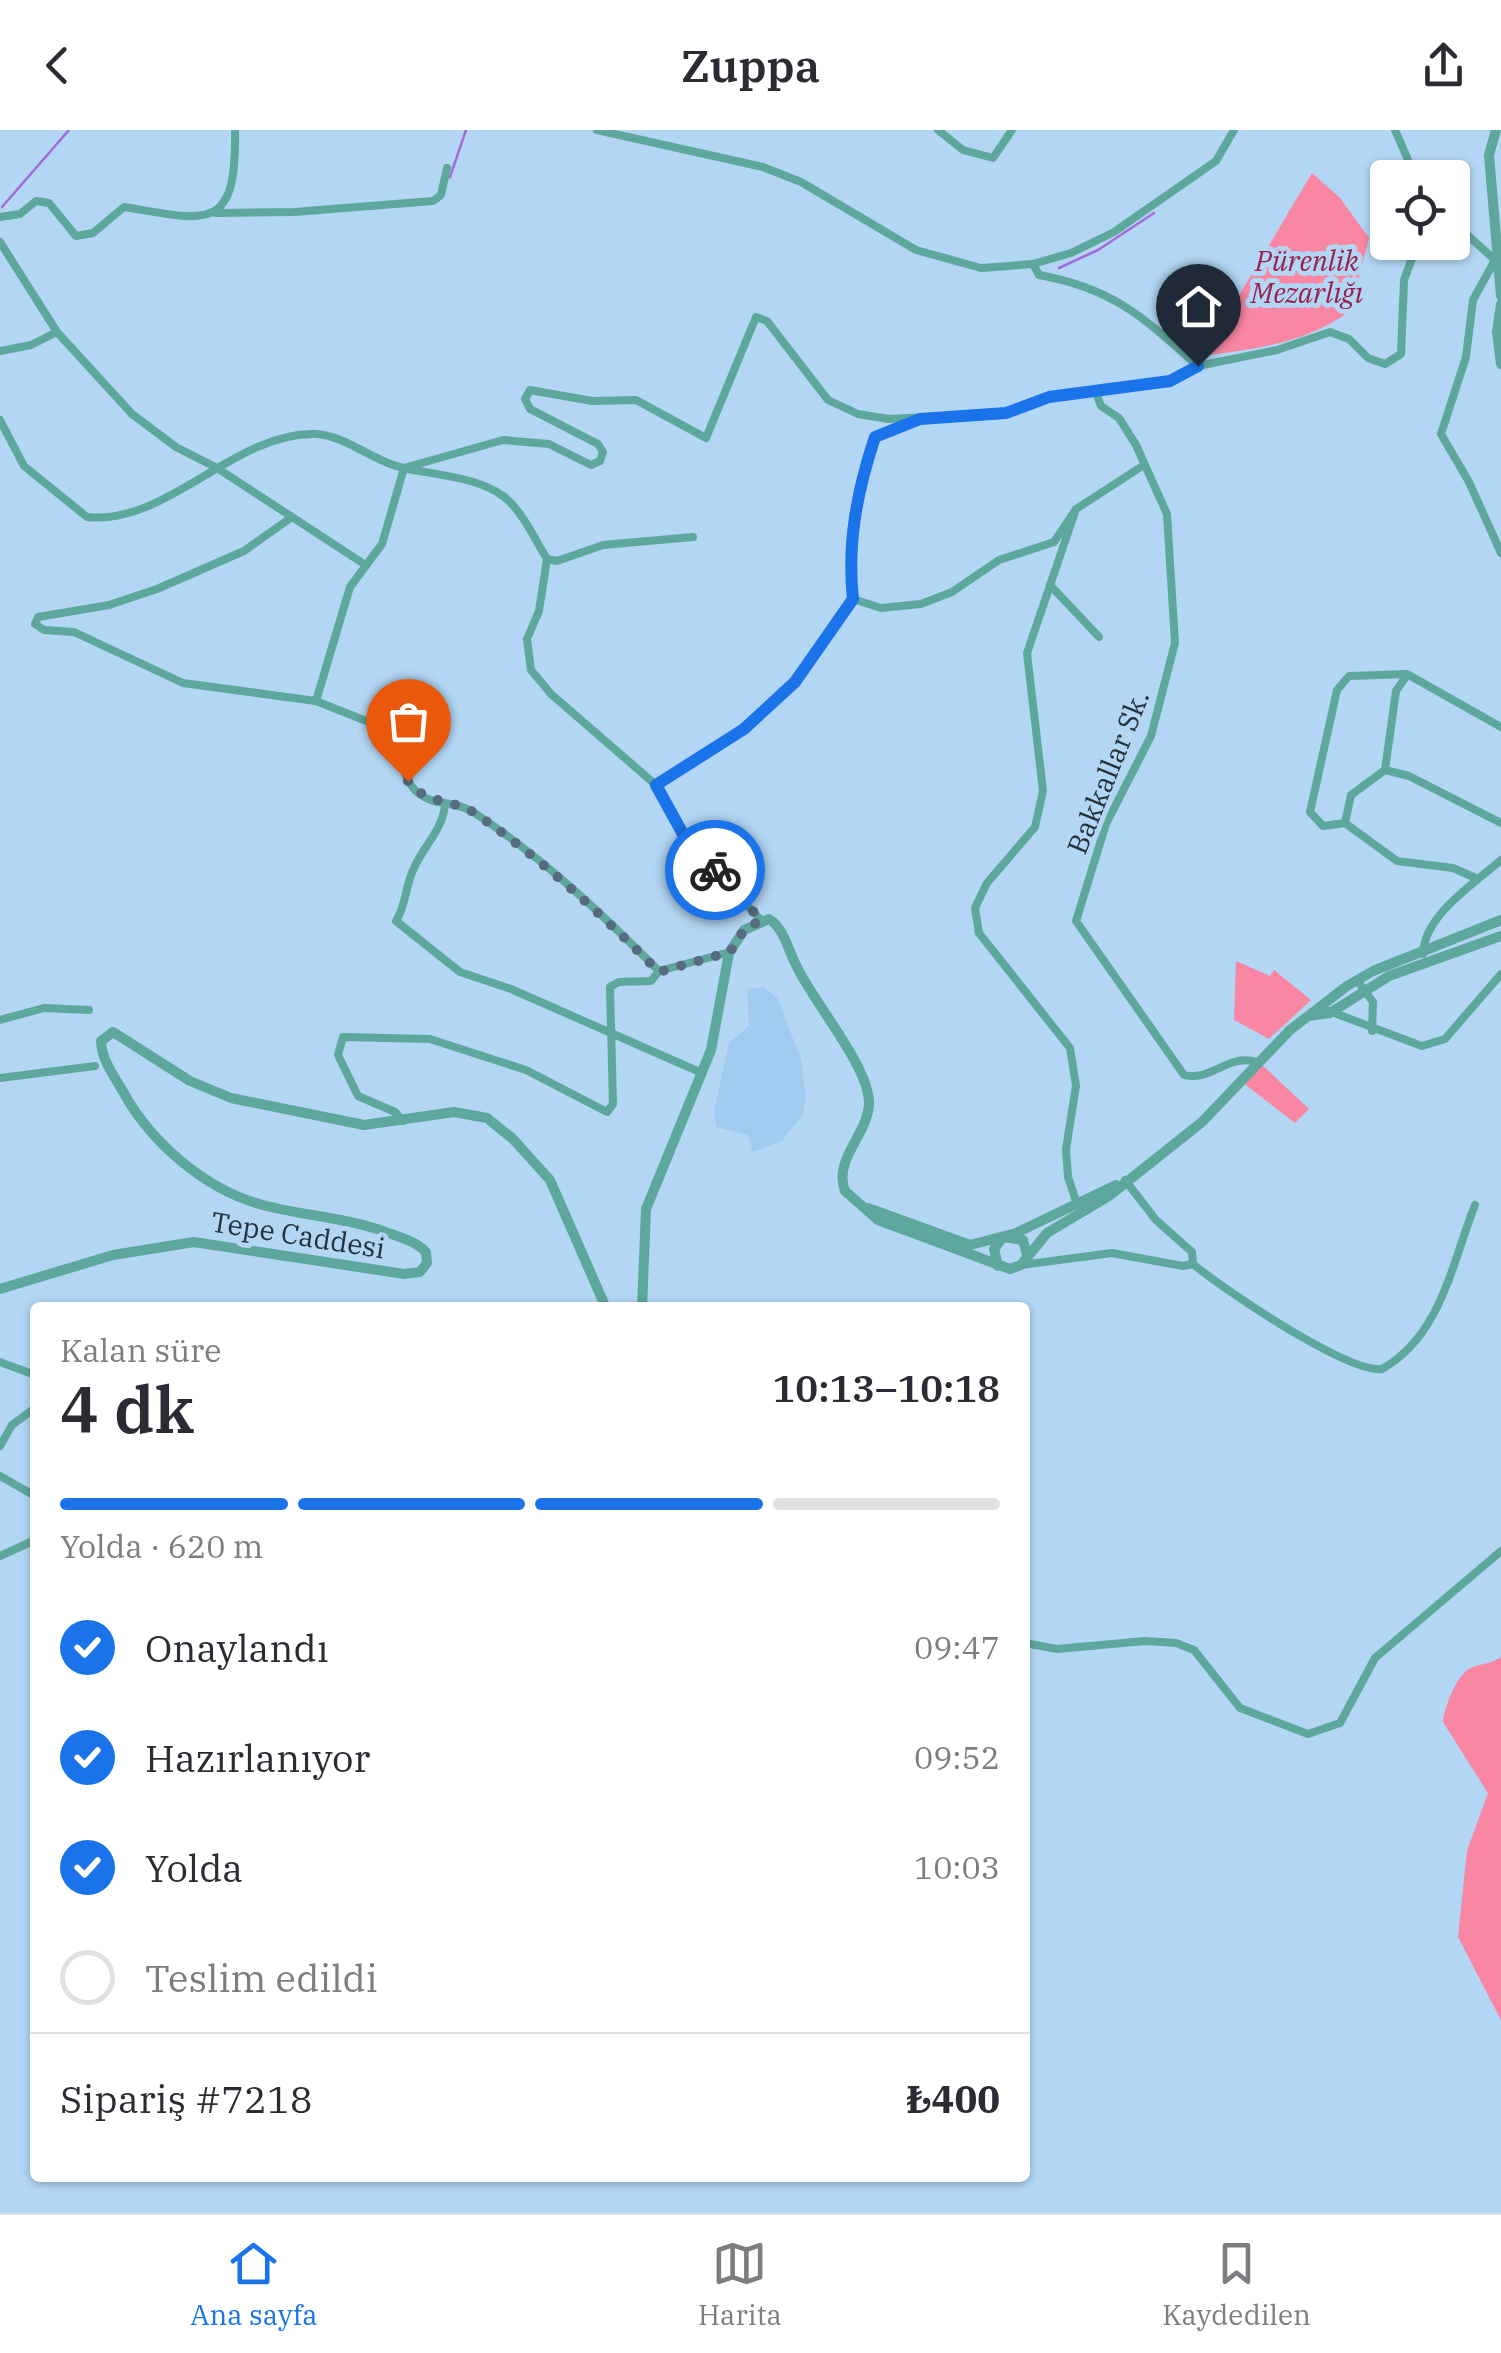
<!DOCTYPE html>
<html lang="tr">
<meta charset="utf-8">
<style>
:root{--surface:#fff;--page:#f2f2f3;--text:#2b2b33;--muted:#7c7c81;--line:#e1e1e2;--accent:#1a73e8}
body{margin:0;font-family:"IBM Plex Serif",serif;background:var(--page);color:var(--text);height:100vh;display:flex;flex-direction:column;font-size:38px;white-space:nowrap}
*{box-sizing:border-box;margin:0}
p{font-size:32px;color:var(--muted)}
.icon{flex:none;width:55px;height:55px;fill:none;stroke:currentColor;stroke-width:2;stroke-linecap:round;stroke-linejoin:round}
.map{position:relative;flex:1;overflow:hidden}
.panel{position:absolute;left:30px;top:1172px;width:1000px;height:880px;display:flex;flex-direction:column;background:var(--surface);border-radius:10px;box-shadow:0 2px 8px #0004}
.panel>*{flex:none}
.buttons{position:absolute;left:1370px;top:30px;display:grid;gap:20px}
.buttons a{display:grid;place-items:center;width:100px;height:100px;border-radius:10px;background:var(--surface);box-shadow:0 2px 8px #0004;font-size:50px}
.pin{position:absolute;display:grid;place-items:center;width:85px;height:85px;color:#fff;margin:-102px -42px;border-radius:50% 50% 50% 0;rotate:-45deg;box-shadow:0 0 10px #0007}
.pin .icon{rotate:45deg}
.courier{position:absolute;display:grid;place-items:center;width:100px;height:100px;margin:-50px;border:8px solid #1a73e8;border-radius:50%;background:#fff;color:#222;box-shadow:0 2px 12px #0007}
.summary em{font-style:normal;font-weight:600}
.summary div{display:flex;flex-direction:column-reverse}
.summary{display:flex;align-items:center;justify-content:space-between;height:170px;padding:0 30px}
h1{font-size:65px;font-weight:600;line-height:75px}
.bar{display:grid;grid-template-columns:repeat(4,1fr);gap:15px 10px;align-content:center;height:120px;padding:0 30px}
.bar i{height:12px;border-radius:8px;background:var(--line)}
.bar .selected{background:var(--accent)}
.bar p{grid-column:span 4}
.line{display:flex;align-items:center;gap:25px;padding:0 30px;border-top:2px solid var(--line)}
.line div{flex:1}
ol{padding:0 30px;list-style:none}
li{display:flex;align-items:center;gap:30px;height:110px}
li p{margin-inline-start:auto}
li .icon{padding:10px;border-radius:50%;background:var(--accent);color:#fff;stroke-width:4}
li:last-child{color:var(--muted)}
li i{width:55px;height:55px;border:5px solid var(--line);border-radius:50%}
header{display:flex;justify-content:space-between;align-items:center;height:130px;padding:0 30px;background:var(--surface);font-size:45px;font-weight:600}
.menu{display:flex;justify-content:space-around;align-items:center;height:140px;border-top:2px solid var(--line);background:var(--surface);font-size:28px;color:var(--muted)}
.menu a{display:grid;justify-items:center;gap:5px}
.menu .selected{color:var(--accent)}
.map>svg:first-child{display:block}
</style>
<header><svg class="icon" aria-label="back" viewBox="0 0 24 24"><path d="M15 5l-7 7 7 7"/></svg>Zuppa<svg class="icon" aria-label="share" viewBox="0 0 24 24"><path d="M12 15V3M7 8l5-5 5 5M5 13v7h14v-7"/></svg></header>
<div class="map">
<svg width="1501" height="2083" viewBox="0 0 1501 2083">
<rect width="100%" height="100%" fill="#b2d6f4"/>
<path fill="#a1cbee" d="M764,857L778,869L801,930L806,966L803,984L782,1011L753,1022L748,1005L716,997L714,981L729,913L749,896L747,859Z"/>
<g fill="#f986a3">
<path d="M1312,43L1340,68L1369,108L1350,181C1306,213 1256,219 1203,226Z"/>
<path d="M1236,831L1270,846L1274,840L1311,870L1269,909L1234,890Z"/>
<path d="M1260,933L1309,979L1295,993L1242,952Z"/>
<path d="M1501,1527V1890L1458,1807L1467,1721L1488,1663L1443,1592C1444,1579 1456,1546 1469,1539C1479,1533 1490,1535 1501,1527Z"/>
</g>
<g fill="none" stroke-linecap="round" stroke-linejoin="round">
<g stroke="#a36cdb" stroke-width="2.5">
<path d="M450,47L466,0"/>
<path d="M2,77L69,0"/>
<path d="M1059,138L1098,120L1154,83"/>
</g>
<g stroke="#5ea79d" stroke-width="8">
<path d="M597,0L763,37L801,52L916,120L981,138L1033,134L1071,123L1114,102L1216,31L1234,0"/>
<path d="M938,0L963,20L993,28L1012,0"/>
<path d="M1395,0L1416,48"/>
<path d="M216,83L294,82L433,71L441,65L447,38"/>
<path d="M0,87L20,84L36,71L49,73L76,106L93,103L124,77C208,91 237,103 235,0"/>
<path d="M1452,91L1495,130L1473,170L1466,227L1441,304L1469,352L1501,423"/>
<path d="M0,112L57,202L132,284L176,317L217,338L364,434"/>
<path d="M1033,134L1039,145C1113,158 1144,188 1198,236"/>
<path d="M0,221L31,215L57,202"/>
<path d="M1096,263L1101,276L1119,288L1136,315L1167,384L1175,513L1151,606L1106,694L1076,791L1184,945C1211,952 1228,923 1257,932"/>
<path d="M0,290L24,336L87,387C166,396 235,302 315,304C345,305 371,330 400,337C432,345 476,346 503,366C522,380 535,410 547,429L539,481L527,509L531,540L551,564L656,655L689,715L761,790"/>
<path d="M1076,379L1027,523L1043,661L1035,697L987,753L975,778L979,803L1070,918L1076,956L1066,1019L1068,1047L1077,1074"/>
<path d="M292,387L244,421L157,459L109,475L38,487L35,494L44,500L74,502L183,553L316,571L399,604C402,624 401,647 416,661C432,677 455,670 473,682C542,727 601,783 659,841"/>
<path d="M547,429L557,431L603,415L693,407"/>
<path d="M1050,455L1099,507"/>
<path d="M853,469L881,478L921,474L952,462L999,430L1054,412L1076,379L1144,335"/>
<path d="M316,571L350,457L382,414L404,338L503,310L549,314L591,335L600,331L603,322L598,314L530,279L525,269L530,260L592,271L636,270L706,308L756,187L767,191L828,270L858,284L889,289L1006,283L1049,267L1170,251L1198,236L1277,220L1330,202L1349,209L1368,228L1385,234L1401,224L1404,150L1418,112"/>
<path d="M1385,640L1409,646L1501,693"/>
<path d="M656,655L743,599L795,551L853,469C846,413 857,360 875,307L916,291"/>
<path d="M445,674C443,700 424,715 414,738C405,756 407,773 396,791L460,842L511,859L702,943"/>
<path d="M1345,693L1351,665L1385,640L1396,561L1407,545"/>
<path d="M1478,749L1453,738L1397,731L1345,693L1323,696L1310,682L1337,560L1349,546L1407,544L1501,597"/>
<path d="M1423,824C1424,785 1475,753 1501,730"/>
<path d="M1357,850L1373,872L1372,901"/>
<path d="M1329,881L1422,916L1445,909L1501,844"/>
<path d="M0,890L44,878L89,880"/>
<path d="M0,948L95,936"/>
<path d="M403,991L395,982L358,966L338,925L343,907L430,909L526,940L607,982L613,974L610,857L619,852L651,851L659,841L730,822"/>
<path d="M1193,1134C1223,1159 1347,1243 1382,1239C1441,1206 1452,1133 1475,1075"/>
<path d="M1021,1135L1112,1123L1183,1136L1193,1134L1192,1122L1156,1090L1125,1050"/>
<path d="M0,1232L35,1245"/>
<path d="M0,1316L12,1295L35,1278"/>
<path d="M0,1346L35,1366"/>
<path d="M0,1426L35,1410"/>
<path d="M1025,1513L1057,1519L1145,1511L1176,1513L1194,1520L1240,1578L1308,1604L1340,1593L1375,1528L1501,1421"/>
</g>
<g stroke="#5ea79d" stroke-width="10">
<path d="M1496,0L1489,25L1501,166"/>
<path d="M1501,174L1497,202L1501,234"/>
<path d="M1309,886L1330,883L1389,846L1501,806"/>
<path d="M868,1078L970,1115L1016,1103L1116,1055"/>
<path d="M998,1136L994,1119L1003,1107L1023,1110L1027,1125"/>
<path d="M0,1159L113,1125L194,1112L404,1144L420,1142L427,1133L426,1122C413,1109 393,1105 377,1099C337,1086 295,1085 256,1073C203,1057 153,1013 126,967C117,950 101,930 101,911L113,902L190,951L231,968L364,995L454,982L487,988L513,1009L550,1050L606,1178"/>
<path d="M642,1178L646,1079L711,920L729,823L744,800L769,789C784,798 788,820 796,835C813,872 869,936 869,973C868,1005 833,1029 845,1061L878,1090L1010,1139L1021,1135L1047,1103L1109,1066L1202,992L1290,900L1347,856L1373,841L1501,790"/>
</g>
</g>
<g fill="none" stroke-linecap="round" stroke-linejoin="round">
<path stroke="#566b7e" stroke-width="10" stroke-dasharray="0 18" d="M408,651C427,676 453,668 476,684C543,730 601,784 659,842L730,822L744,800L761,790L715,740"/>
<path stroke="#1a73e8" stroke-width="12" d="M715,740L689,715L656,655L744,599L795,552L853,469C847,413 857,361 875,307L920,289L1006,283L1049,267L1170,251L1198,236"/>
</g>
<g text-anchor="middle" stroke-width="10" stroke-linejoin="round" paint-order="stroke">
<g font-size="28" font-style="italic" fill="#98204b" stroke="#b2d6f4">
<text x="1307" y="141">Pürenlik<tspan x="1307" dy="32">Mezarlığı</tspan></text>
</g>
<g font-size="28" fill="#24323e" stroke="#b2d6f4">
<text transform="translate(1108 642) rotate(-68)" y="10">Bakkallar Sk.</text>
<text transform="translate(298 1105) rotate(9)" y="10">Tepe Caddesi</text>
</g>
</g>
</svg>
<div class="buttons">
<a><svg class="icon" aria-label="locate" viewBox="0 0 24 24"><circle cx="12" cy="12" r="6"/><path d="M12 2v4M12 18v4M2 12h4M18 12h4"/></svg></a>
</div>
<div class="pin" style="left:408px;top:651px;background:#ea580c"><svg class="icon" aria-label="bag" viewBox="0 0 24 24"><path d="M5 8h14l-1 12H6zM9 8a3 3 0 0 1 6 0"/></svg></div>
<div class="pin" style="left:1198px;top:236px;background:#1f2937"><svg class="icon" aria-label="home" viewBox="0 0 24 24"><path d="M3 11l9-7 9 7M6 9v11h12V9"/></svg></div>
<div class="courier" style="left:715px;top:740px"><svg class="icon" aria-label="bike" viewBox="0 0 24 24"><circle cx="6" cy="16" r="4"/><circle cx="18" cy="16" r="4"/><path d="M6 16l4-8h5l3 8M10 8l3 8H6M13 5h3"/></svg></div>
<section class="panel">
<div class="summary"><div><h1>4 dk</h1><p>Kalan süre</p></div><em>10:13–10:18</em></div>
<div class="bar"><i class="selected"></i><i class="selected"></i><i class="selected"></i><i></i><p>Yolda · 620 m</p></div>
<ol>
<li><svg class="icon" aria-label="check" viewBox="0 0 24 24"><path d="M5 12l5 5 9-10"/></svg>Onaylandı<p>09:47</p></li>
<li><svg class="icon" aria-label="check" viewBox="0 0 24 24"><path d="M5 12l5 5 9-10"/></svg>Hazırlanıyor<p>09:52</p></li>
<li><svg class="icon" aria-label="check" viewBox="0 0 24 24"><path d="M5 12l5 5 9-10"/></svg>Yolda<p>10:03</p></li>
<li><i></i>Teslim edildi</li>
</ol>
<div class="line" style="height:130px"><div>Sipariş #7218</div><b>₺400</b></div>
</section>
</div>
<nav class="menu">
<a class="selected"><svg class="icon" aria-label="home" viewBox="0 0 24 24"><path d="M3 11l9-7 9 7M6 9v11h12V9"/></svg>Ana sayfa</a>
<a><svg class="icon" aria-label="map" viewBox="0 0 24 24"><path d="M3 6l6-2 6 2 6-2v14l-6 2-6-2-6 2zM9 4v14M15 6v14"/></svg>Harita</a>
<a><svg class="icon" aria-label="saved" viewBox="0 0 24 24"><path d="M7 4h10v16l-5-4-5 4z"/></svg>Kaydedilen</a>
</nav>
